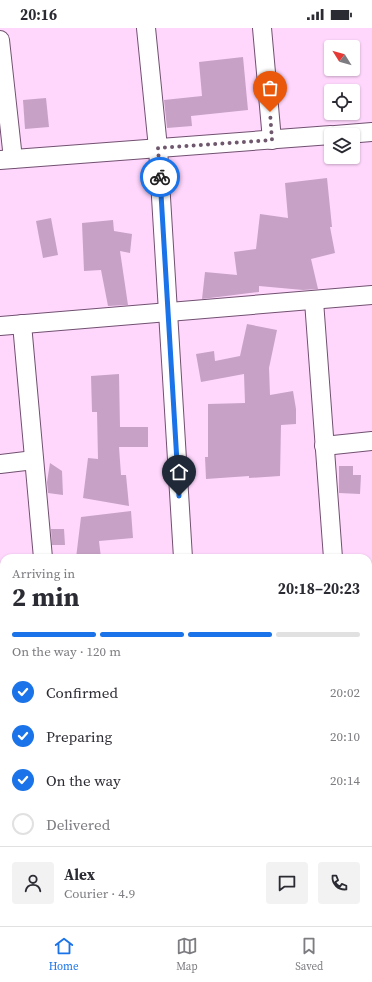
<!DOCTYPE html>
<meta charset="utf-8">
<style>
:root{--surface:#fff;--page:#f2f2f3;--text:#2b2b33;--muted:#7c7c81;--line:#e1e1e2;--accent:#1a73e8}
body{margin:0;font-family:"Source Serif 4",serif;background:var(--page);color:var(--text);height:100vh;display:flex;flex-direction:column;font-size:15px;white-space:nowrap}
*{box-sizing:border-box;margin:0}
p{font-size:13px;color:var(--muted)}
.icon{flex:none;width:22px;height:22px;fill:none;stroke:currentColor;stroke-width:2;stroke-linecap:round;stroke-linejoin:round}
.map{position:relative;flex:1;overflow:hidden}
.panel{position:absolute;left:0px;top:526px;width:372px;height:372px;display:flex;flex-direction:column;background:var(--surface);border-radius:12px 12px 0 0;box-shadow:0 1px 3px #0004}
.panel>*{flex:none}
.needle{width:26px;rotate:307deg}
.tools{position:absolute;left:324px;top:12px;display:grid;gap:8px}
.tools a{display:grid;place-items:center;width:36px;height:36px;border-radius:4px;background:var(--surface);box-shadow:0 1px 3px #0004;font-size:20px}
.pin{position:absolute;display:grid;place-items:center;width:34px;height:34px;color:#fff;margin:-41px -17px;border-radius:50% 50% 50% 0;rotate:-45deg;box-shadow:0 0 4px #0007}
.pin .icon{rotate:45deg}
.courier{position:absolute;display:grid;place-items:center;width:40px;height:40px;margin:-20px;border:3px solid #1a73e8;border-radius:50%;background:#fff;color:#222;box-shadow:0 1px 5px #0007}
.summary em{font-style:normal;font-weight:700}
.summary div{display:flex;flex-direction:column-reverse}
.summary{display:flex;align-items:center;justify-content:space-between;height:68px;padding:0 12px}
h1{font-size:26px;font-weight:700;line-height:30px}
.bar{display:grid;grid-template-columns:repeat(4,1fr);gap:6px 4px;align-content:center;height:48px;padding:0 12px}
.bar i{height:5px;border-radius:3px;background:var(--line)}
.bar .active{background:var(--accent)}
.bar p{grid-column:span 4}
.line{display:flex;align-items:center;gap:10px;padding:0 12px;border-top:1px solid var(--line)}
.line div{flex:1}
.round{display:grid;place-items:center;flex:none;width:42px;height:42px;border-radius:4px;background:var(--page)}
ol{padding:0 12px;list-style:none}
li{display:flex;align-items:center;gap:12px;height:44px}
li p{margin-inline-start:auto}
li .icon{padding:4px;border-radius:50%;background:var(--accent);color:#fff;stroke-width:4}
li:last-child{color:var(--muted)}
li i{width:22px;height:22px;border:2px solid var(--line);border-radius:50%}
.status{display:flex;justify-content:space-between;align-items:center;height:28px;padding:0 20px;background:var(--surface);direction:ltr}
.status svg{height:11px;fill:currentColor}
.tabs{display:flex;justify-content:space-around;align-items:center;height:56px;border-top:1px solid var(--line);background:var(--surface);font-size:11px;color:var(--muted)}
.tabs a{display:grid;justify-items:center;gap:2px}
.tabs .active{color:var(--accent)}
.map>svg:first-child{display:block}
</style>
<div class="status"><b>20:16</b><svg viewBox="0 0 49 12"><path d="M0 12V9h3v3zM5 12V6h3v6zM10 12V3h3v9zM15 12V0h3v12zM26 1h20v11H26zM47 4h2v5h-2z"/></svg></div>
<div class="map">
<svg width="372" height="898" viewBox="0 0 372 898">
<rect width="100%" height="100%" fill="#ffd7fd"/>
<g fill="#c7a2c6">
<path d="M243,29L248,82L191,88L192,98L167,100L164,72L202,68L199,34Z"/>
<path d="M46,70L49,99L25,101L23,72Z"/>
<path d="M327,150L332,199H330L335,225L311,231L318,261L303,262L259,258V264L202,271L205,244L237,247L234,224L256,221L260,186L288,190L285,155Z"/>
<path d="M51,190L58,227L43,230L36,193Z"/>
<path d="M113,192L114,203L132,206L130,225L120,223L128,277L108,278L101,242L84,243L82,195Z"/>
<path d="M247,296L277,302L269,340L270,367L293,363L296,381V396L281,397L280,448L249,450V448L206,451L205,429H208V376L245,375L244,346L201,354L196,326L214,323L215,333L240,328Z"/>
<path d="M119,346L120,399H148V419H119L121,447H126L129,478L83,470L88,430L98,431L97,384H92L91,348Z"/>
<path d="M50,435L62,443L63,467L48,465L47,454Z"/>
<path d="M339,438H353V447H361L360,466L339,465Z"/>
<path d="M131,483L133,510L99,513L101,530H76L81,489Z"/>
<path d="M51,501H64L65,517H52Z"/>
</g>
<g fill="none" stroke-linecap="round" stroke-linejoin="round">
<defs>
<g id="minor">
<path d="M146,0L158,120L183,530"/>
<path d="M262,0L272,112"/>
<path d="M0,12L13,131"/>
<path d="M335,107L372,104"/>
<path d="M0,132L331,107"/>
<path d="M314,273L333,530"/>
<path d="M22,296L43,530"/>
<path d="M0,298L372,267"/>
<path d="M324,418L372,413"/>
<path d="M0,436L34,432"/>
<path d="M368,551H372"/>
<path d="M0,587H4"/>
<path d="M368,690H372"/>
<path d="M0,724H4"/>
<path d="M368,842H372"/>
<path d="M0,871L4,870"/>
<path d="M216,894V898"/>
</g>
</defs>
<use href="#minor" stroke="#715070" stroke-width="20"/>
<use href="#minor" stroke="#fff" stroke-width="18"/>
</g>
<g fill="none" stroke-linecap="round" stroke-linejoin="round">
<path stroke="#6f586d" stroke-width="4" stroke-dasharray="0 7.2" d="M160,149L158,120L272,112L270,84"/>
<path stroke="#1a73e8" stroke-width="5" d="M160,149L179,468"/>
</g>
</svg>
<div class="tools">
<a><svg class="needle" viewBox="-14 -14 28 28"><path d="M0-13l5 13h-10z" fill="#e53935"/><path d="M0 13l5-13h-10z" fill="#7c7c81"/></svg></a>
<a><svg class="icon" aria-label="locate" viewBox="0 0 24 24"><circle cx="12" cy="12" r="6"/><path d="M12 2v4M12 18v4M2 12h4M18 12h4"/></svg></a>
<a><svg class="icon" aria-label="layers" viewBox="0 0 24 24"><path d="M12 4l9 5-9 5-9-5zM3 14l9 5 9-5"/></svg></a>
</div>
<div class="pin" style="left:270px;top:84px;background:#ea580c"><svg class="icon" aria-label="bag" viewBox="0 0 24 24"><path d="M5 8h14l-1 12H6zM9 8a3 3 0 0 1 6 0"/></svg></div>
<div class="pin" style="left:179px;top:468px;background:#1f2937"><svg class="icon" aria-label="home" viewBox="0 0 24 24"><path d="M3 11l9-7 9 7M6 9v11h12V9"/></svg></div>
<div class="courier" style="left:160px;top:149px"><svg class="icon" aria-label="bike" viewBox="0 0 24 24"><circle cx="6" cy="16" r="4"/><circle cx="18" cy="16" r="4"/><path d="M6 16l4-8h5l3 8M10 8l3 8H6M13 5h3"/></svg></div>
<section class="panel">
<div class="summary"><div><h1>2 min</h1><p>Arriving in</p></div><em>20:18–20:23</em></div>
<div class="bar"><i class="active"></i><i class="active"></i><i class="active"></i><i></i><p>On the way · 120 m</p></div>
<ol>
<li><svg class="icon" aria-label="check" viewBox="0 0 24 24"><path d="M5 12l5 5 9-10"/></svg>Confirmed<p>20:02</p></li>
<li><svg class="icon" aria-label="check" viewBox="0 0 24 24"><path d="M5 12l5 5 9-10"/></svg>Preparing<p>20:10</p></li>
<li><svg class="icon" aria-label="check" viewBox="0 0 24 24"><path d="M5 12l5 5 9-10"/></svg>On the way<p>20:14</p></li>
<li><i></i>Delivered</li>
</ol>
<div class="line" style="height:72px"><a class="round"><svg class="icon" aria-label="person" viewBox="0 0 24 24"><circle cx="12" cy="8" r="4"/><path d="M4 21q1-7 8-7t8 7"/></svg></a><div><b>Alex</b><p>Courier · 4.9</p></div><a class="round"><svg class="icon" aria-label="chat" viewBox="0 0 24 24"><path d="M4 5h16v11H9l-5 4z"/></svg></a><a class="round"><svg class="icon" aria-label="phone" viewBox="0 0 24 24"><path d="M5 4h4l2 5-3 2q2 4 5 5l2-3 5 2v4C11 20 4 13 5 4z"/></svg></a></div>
</section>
</div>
<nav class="tabs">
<a class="active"><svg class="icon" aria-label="home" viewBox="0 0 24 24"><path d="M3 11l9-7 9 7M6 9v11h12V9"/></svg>Home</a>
<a><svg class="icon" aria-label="map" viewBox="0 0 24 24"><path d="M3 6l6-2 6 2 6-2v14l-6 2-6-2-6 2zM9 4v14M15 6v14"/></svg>Map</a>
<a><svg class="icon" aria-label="saved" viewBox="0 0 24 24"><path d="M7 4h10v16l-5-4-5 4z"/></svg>Saved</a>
</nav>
